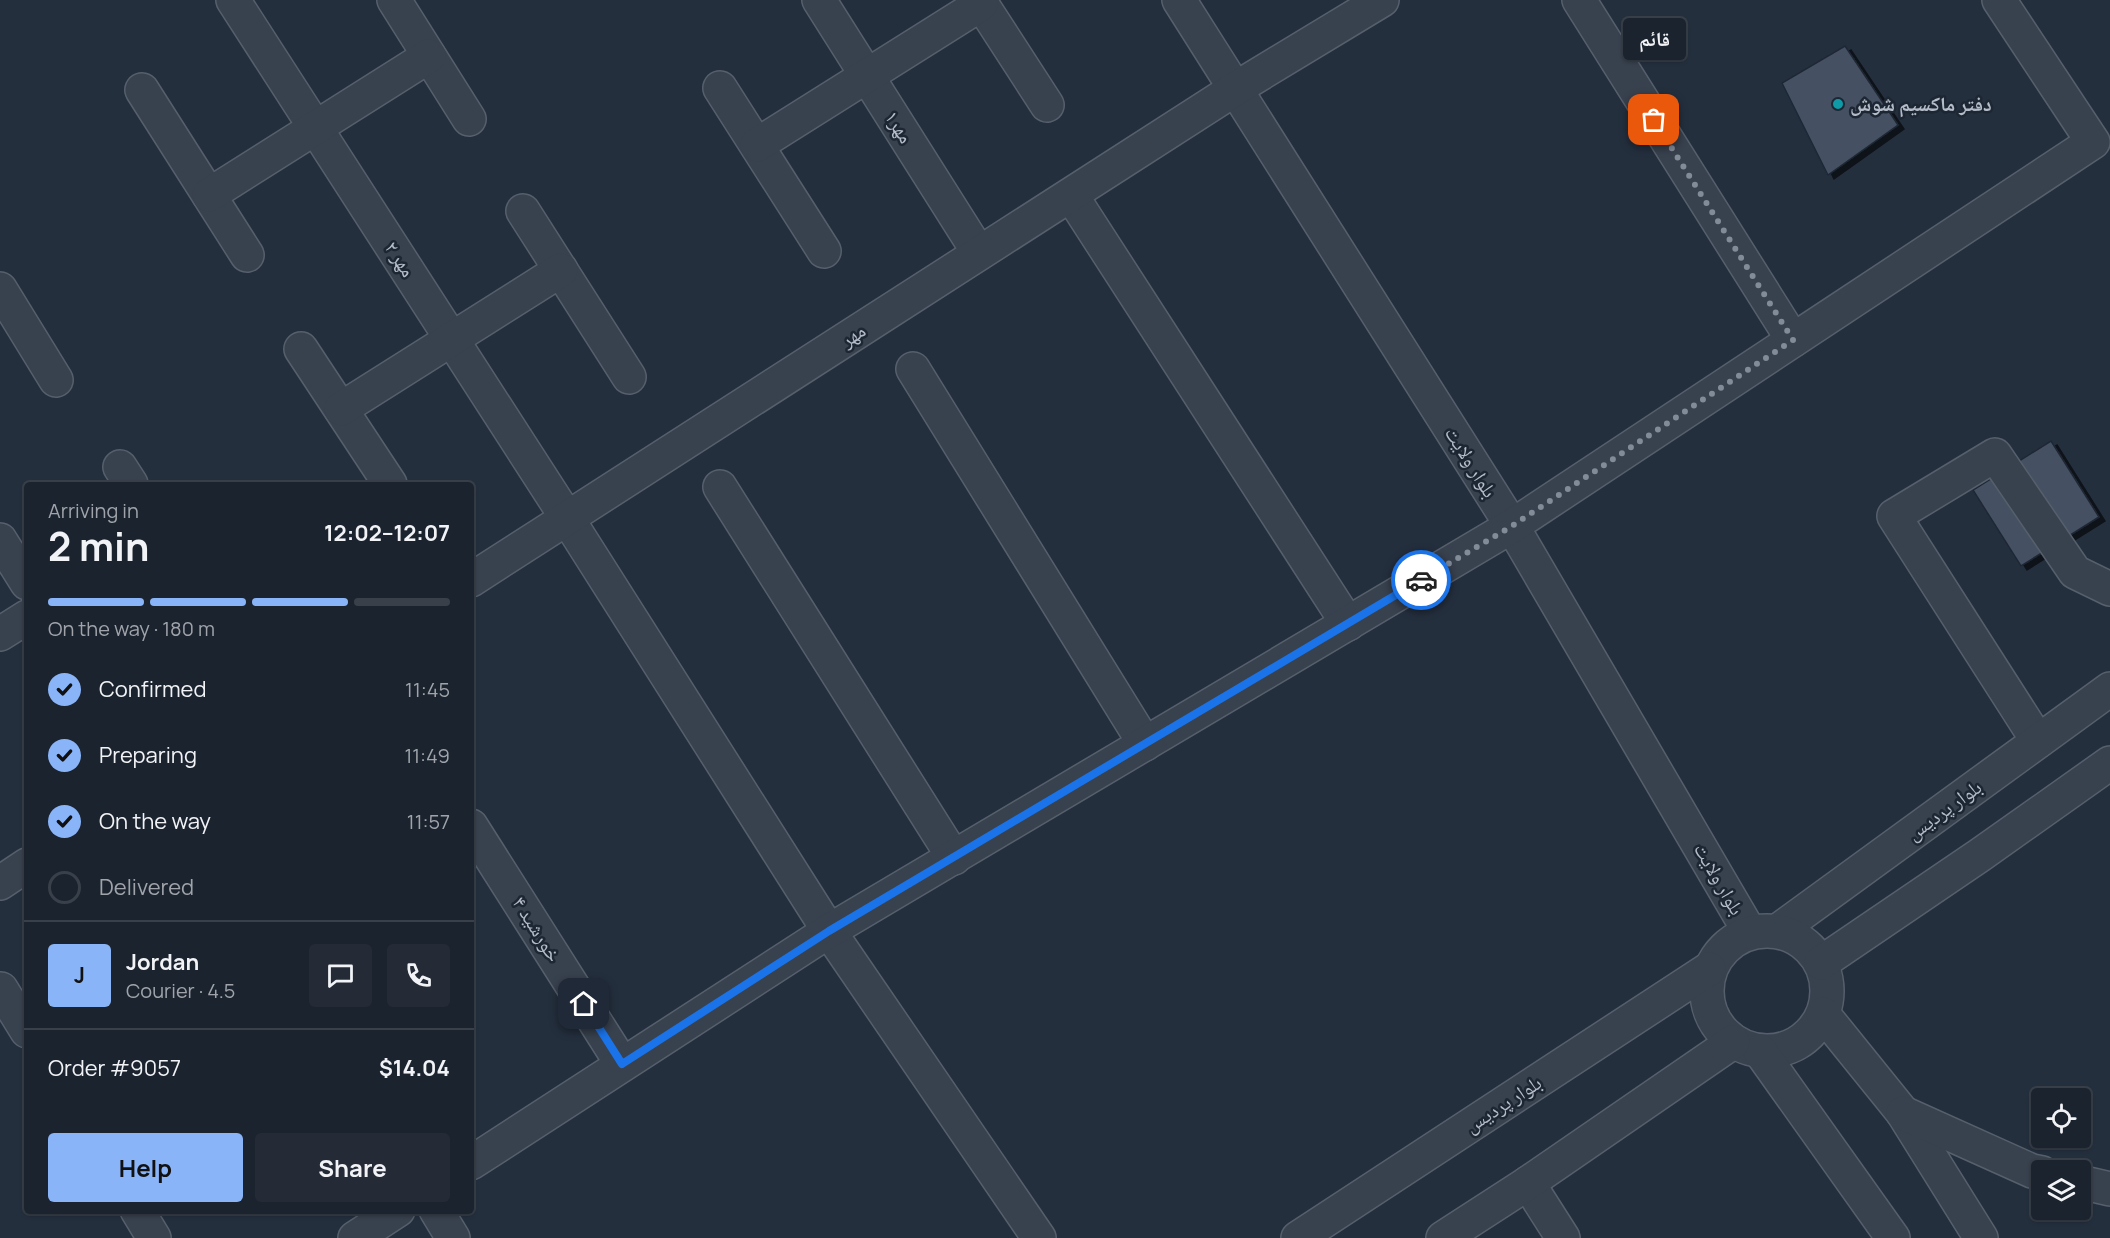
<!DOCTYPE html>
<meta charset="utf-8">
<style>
:root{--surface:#1b232e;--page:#242b36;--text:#f1f3f6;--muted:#a0a4aa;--line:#39404a;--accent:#8ab4f8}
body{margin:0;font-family:Manrope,"Noto Naskh Arabic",sans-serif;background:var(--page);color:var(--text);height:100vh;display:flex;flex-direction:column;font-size:22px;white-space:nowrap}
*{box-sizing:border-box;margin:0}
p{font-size:20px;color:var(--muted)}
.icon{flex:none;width:33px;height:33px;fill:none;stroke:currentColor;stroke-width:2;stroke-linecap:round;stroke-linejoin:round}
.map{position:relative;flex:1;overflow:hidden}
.sheet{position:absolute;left:24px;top:482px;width:450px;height:732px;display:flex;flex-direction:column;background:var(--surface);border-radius:6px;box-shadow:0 2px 4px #0004,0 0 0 2px var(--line)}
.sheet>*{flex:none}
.buttons{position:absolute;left:2031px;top:1088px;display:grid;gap:12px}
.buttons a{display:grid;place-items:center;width:60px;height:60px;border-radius:6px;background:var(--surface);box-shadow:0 2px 4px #0004,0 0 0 2px var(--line);font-size:30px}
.pin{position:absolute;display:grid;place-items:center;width:51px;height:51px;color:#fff;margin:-26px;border-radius:12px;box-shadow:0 3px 9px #0006}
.courier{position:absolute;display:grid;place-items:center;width:60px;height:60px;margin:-30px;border:4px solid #1a73e8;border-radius:50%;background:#fff;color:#222;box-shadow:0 2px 8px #0007}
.bubble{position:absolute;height:42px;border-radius:6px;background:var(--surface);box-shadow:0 2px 4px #0004,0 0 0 2px var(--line);font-size:20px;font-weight:700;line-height:42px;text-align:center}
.overview em{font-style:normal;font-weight:700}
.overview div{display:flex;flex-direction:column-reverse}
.overview{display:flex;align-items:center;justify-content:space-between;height:102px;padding:0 24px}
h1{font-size:39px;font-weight:700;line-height:45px}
.bar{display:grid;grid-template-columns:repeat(4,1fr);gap:9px 6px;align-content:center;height:72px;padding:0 24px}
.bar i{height:8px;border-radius:4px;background:var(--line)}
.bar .selected{background:var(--accent)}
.bar p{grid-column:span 4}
.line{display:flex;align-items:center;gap:15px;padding:0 24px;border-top:2px solid var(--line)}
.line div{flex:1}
.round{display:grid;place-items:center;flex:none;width:63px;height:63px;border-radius:6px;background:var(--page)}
ol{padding:0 24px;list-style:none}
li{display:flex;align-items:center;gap:18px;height:66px}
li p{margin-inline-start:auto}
li .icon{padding:6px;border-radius:50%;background:var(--accent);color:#111;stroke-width:4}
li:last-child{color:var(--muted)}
li i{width:33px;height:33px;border:3px solid var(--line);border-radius:50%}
.cta{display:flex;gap:12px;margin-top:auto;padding:12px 24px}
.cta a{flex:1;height:69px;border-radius:6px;background:var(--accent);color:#111;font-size:24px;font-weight:700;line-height:69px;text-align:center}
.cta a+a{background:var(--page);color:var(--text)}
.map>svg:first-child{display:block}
</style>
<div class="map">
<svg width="2110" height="1238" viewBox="0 0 2110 1238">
<defs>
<filter id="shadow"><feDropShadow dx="6" dy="4" stdDeviation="0" flood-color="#0009"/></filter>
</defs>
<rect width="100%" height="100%" fill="#242f3e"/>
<g fill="#455162" stroke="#1f2835" stroke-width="1.5" filter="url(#shadow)">
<path d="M1845,46L1898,125L1828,175L1782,83Z"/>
<path d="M2051,441L2099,517L2021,566L1973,490Z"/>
</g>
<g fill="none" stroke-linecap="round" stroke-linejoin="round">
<defs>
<g id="minor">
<path d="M233,0L567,518L829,931L1039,1238"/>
<path d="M394,0L469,119"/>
<path d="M819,0L979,253"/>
<path d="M979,0L1047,105"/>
<path d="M1179,0L1512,526L1749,931"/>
<path d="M1579,0L1793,340"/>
<path d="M720,88L824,251"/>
<path d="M142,90L247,255"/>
<path d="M757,145L981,4"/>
<path d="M209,195L429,56"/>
<path d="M1071,195L1348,624"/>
<path d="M523,211L629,377"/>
<path d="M0,289L56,380"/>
<path d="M301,349L390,484"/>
<path d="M913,369L1145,744"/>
<path d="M341,409L561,270"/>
<path d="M120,467L131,484"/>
<path d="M720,487L954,858"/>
<path d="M0,540L27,583"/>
<path d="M471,580L1235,89L1382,0"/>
<path d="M0,634L27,617"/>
<path d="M2038,741L1894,516L1995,455L2075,572L2110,589"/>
<path d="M471,826L622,1064"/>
<path d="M0,883L27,865"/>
<path d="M1779,930L2110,689"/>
<circle cx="1767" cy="991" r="60"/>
<path d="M1821,963L1980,855L2110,763"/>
<path d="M1,989L27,1031"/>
<path d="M1823,1014L1903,1113L1981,1238"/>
<path d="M1760,1051L1893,1238"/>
<path d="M1903,1113L2032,1171L2042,1173"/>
<path d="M471,1163L829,931L1512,526L2093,142L1999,0"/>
<path d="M2080,1182L2110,1189"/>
<path d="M1528,1183L1563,1238"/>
<path d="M137,1210L154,1238"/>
<path d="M436,1210L453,1238"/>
<path d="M355,1238L398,1210"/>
<path d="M1298,1238L1709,969"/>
<path d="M1443,1238L1528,1183L1733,1042"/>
</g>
</defs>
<use href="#minor" stroke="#565f6c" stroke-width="36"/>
<use href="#minor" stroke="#38414e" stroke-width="33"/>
</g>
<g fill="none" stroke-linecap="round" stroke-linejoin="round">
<path stroke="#828b98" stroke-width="6" stroke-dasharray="0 10.8" d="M1421,580L1512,526L1793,340L1654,120"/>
<path stroke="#1a73e8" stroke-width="8" d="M584,1004L622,1064L829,931L1421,580"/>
</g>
<circle fill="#0f9aa8" stroke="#1d2633" stroke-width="2" cx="1838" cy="104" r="6"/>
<g text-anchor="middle" stroke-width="5" stroke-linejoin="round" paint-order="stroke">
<g font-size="20" font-weight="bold" fill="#b4bcc9" stroke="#1d2633" text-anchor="start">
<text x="1850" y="111">دفتر ماکسیم شوش</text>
</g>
<g font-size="20" fill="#b4bcc9" stroke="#1d2633">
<text transform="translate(899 127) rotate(58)" y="7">مهر۱</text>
<text transform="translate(400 259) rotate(57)" y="7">مهر ۲</text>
<text transform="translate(853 335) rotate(-33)" y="7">مهر</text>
<text transform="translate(1471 462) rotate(58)" y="7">بلوار ولایت</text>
<text transform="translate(1944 810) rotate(-36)" y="7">بلوار پردیس</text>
<text transform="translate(1719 879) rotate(60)" y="7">بلوار ولایت</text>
<text transform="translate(537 929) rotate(58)" y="7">خورشید ۴</text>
<text transform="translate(1503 1104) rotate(-33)" y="7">بلوار پردیس</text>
</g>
</g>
</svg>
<div class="buttons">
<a><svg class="icon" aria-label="locate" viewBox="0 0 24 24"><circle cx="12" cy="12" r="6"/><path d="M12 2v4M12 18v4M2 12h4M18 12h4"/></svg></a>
<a><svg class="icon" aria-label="layers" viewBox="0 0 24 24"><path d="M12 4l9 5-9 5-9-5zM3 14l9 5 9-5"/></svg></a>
</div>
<div class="pin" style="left:1654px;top:120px;background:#ea580c"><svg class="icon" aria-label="bag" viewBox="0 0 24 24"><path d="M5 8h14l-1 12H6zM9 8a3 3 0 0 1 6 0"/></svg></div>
<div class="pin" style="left:584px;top:1004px;background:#1f2937"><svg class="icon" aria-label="home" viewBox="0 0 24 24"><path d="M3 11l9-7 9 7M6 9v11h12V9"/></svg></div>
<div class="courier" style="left:1421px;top:580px"><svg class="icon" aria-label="car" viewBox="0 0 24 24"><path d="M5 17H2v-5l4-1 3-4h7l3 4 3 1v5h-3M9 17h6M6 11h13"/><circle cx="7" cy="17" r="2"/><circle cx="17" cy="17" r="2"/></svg></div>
<div class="bubble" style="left:1623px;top:18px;width:63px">قائم</div>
<section class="sheet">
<div class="overview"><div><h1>2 min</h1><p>Arriving in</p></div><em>12:02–12:07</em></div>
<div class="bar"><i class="selected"></i><i class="selected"></i><i class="selected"></i><i></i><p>On the way · 180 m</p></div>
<ol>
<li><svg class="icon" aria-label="check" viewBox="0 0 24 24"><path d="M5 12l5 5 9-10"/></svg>Confirmed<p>11:45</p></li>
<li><svg class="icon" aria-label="check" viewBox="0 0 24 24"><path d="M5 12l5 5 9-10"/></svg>Preparing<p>11:49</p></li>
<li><svg class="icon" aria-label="check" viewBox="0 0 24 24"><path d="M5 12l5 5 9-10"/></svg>On the way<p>11:57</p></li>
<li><i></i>Delivered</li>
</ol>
<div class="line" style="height:108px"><b class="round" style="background:var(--accent);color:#111">J</b><div><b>Jordan</b><p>Courier · 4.5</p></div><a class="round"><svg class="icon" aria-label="chat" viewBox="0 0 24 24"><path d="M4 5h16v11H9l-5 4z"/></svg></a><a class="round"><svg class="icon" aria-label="phone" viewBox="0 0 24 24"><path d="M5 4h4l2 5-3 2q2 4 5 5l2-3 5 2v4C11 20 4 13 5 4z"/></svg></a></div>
<div class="line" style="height:78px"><div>Order #9057</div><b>$14.04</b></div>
<div class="cta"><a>Help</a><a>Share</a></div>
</section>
</div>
